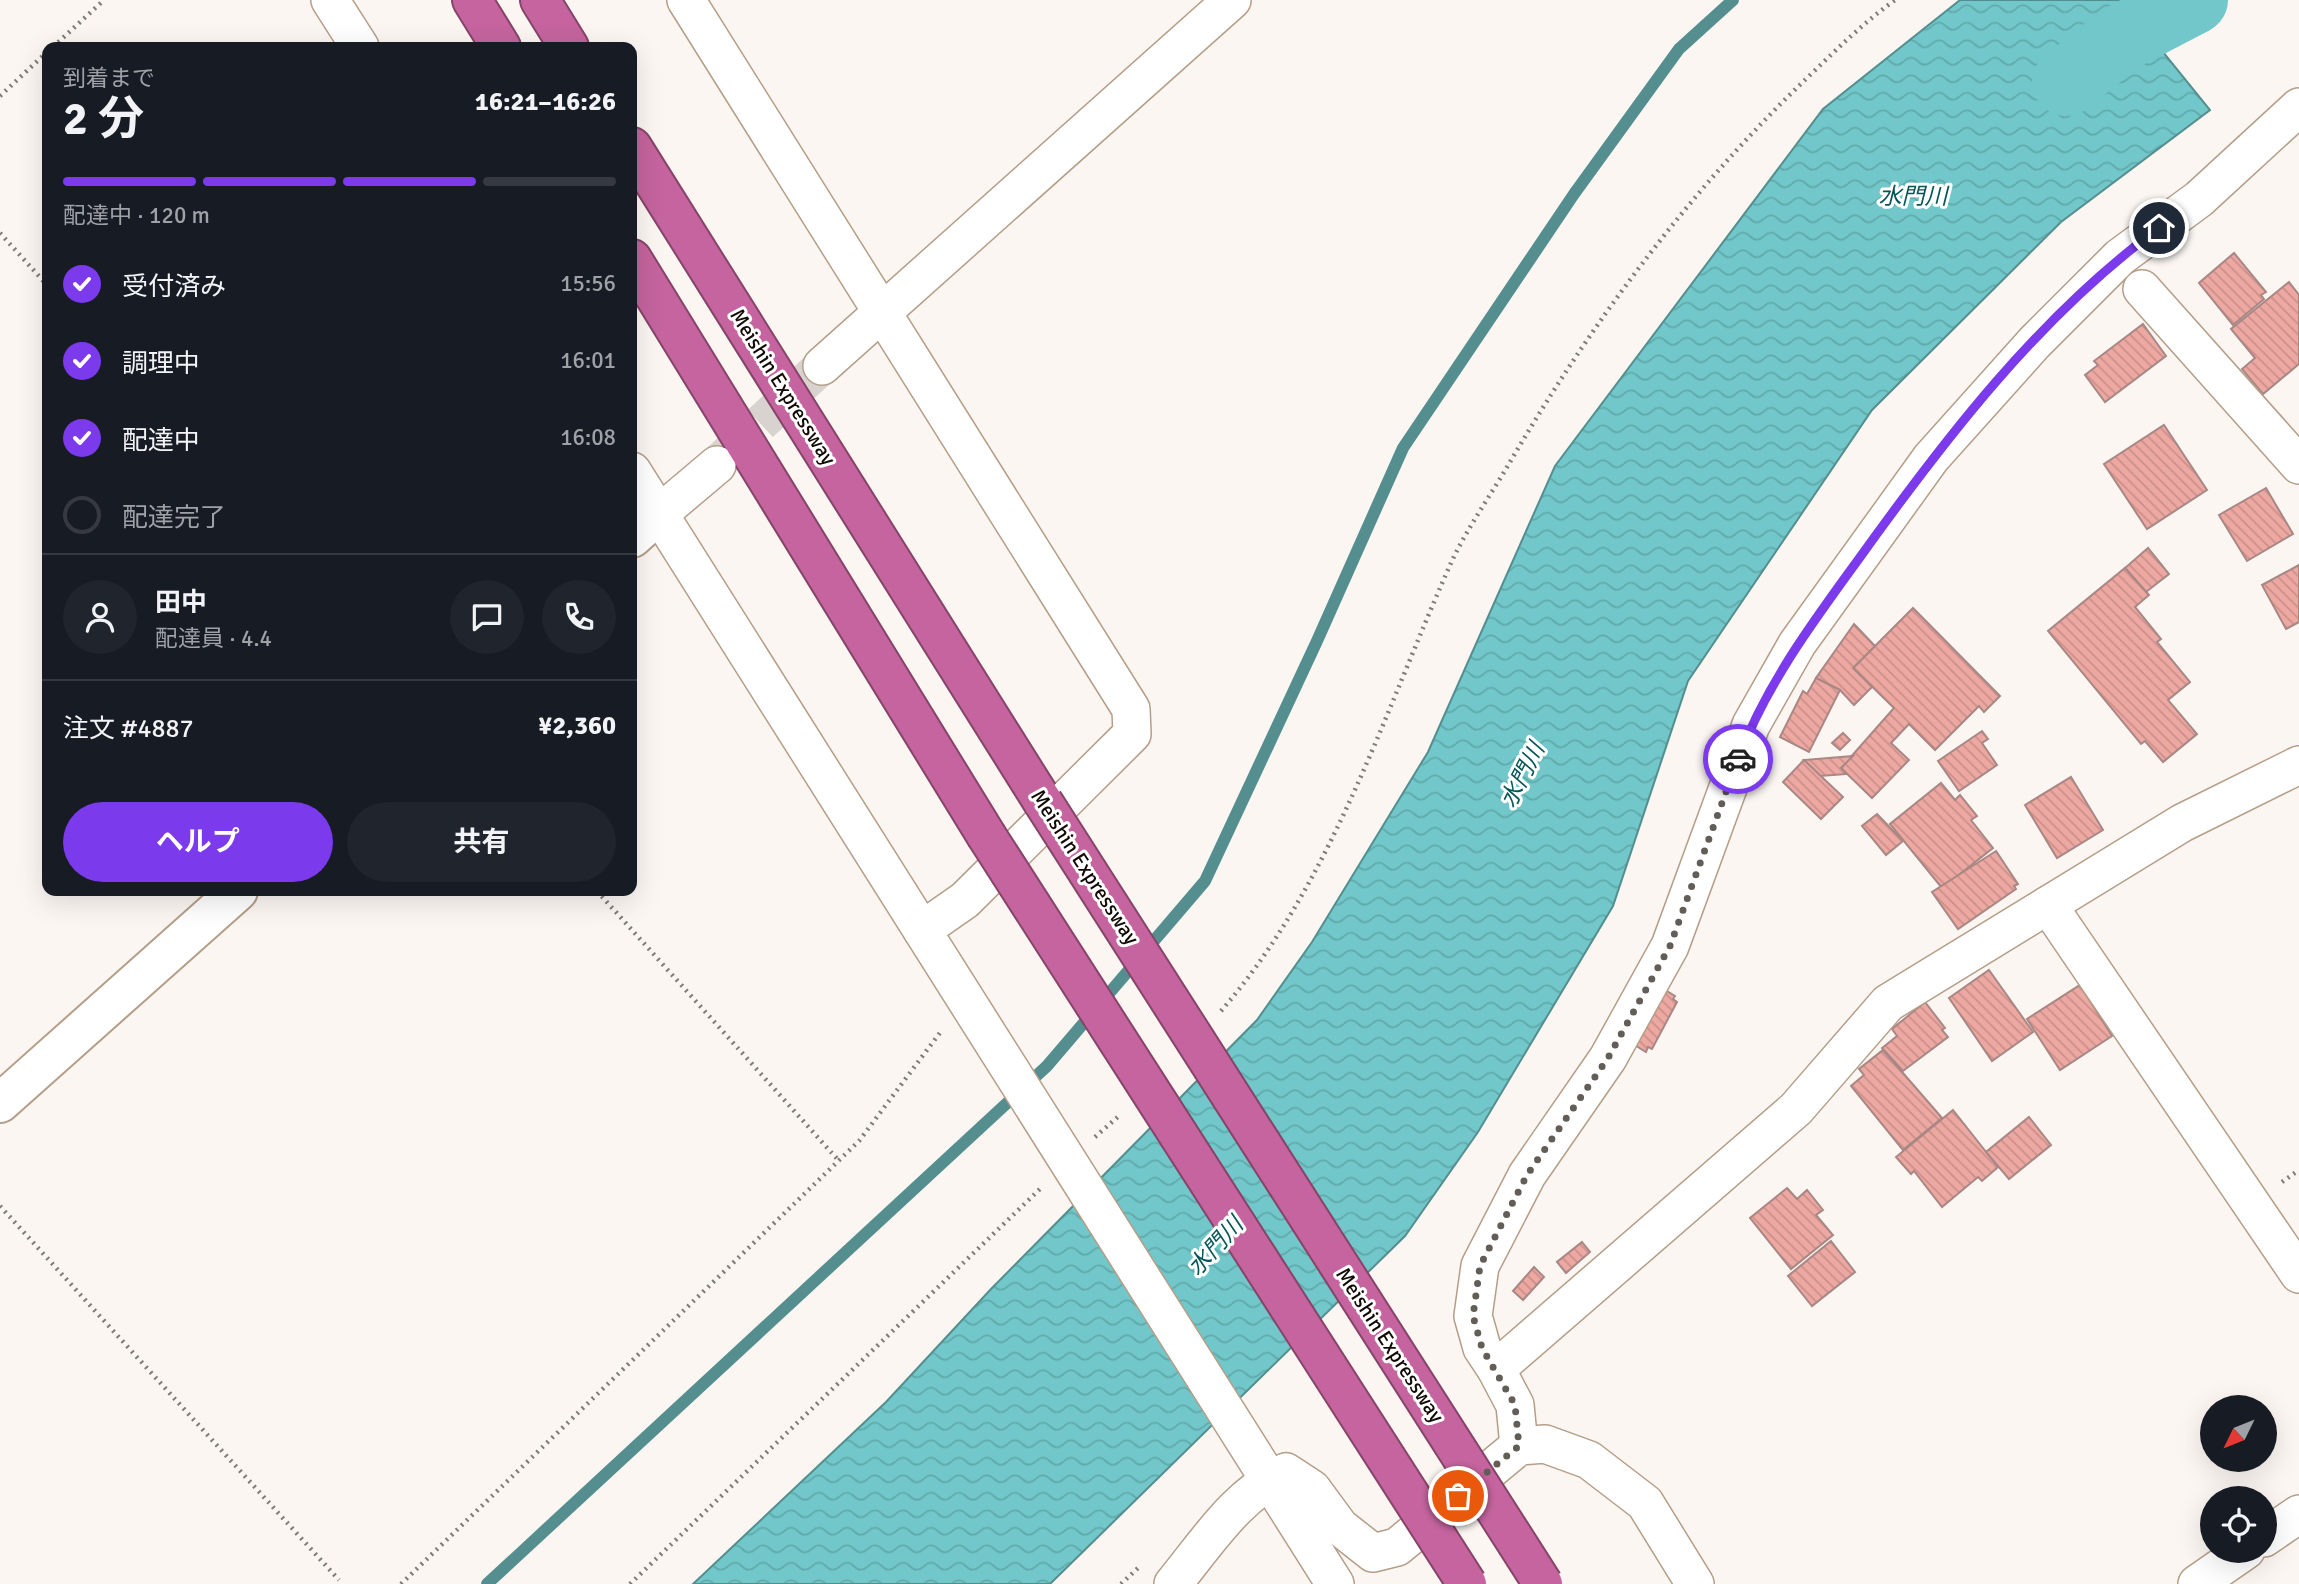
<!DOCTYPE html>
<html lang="ja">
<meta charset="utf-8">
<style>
:root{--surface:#171b24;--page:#20242c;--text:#f1f3f6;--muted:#9ea1a6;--line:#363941;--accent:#7c3aed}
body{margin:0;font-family:Signika,"Noto Sans JP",sans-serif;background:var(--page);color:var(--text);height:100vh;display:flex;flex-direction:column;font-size:26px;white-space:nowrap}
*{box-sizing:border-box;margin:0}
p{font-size:23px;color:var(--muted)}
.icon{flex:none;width:38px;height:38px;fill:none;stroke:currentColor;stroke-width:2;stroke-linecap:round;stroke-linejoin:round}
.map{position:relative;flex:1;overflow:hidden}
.drawer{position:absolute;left:42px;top:42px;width:595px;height:854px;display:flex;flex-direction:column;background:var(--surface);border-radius:14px;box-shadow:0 7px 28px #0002}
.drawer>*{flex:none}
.needle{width:46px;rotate:227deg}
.buttons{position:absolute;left:2200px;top:1395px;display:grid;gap:14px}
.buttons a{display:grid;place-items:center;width:77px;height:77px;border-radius:50%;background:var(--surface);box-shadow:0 7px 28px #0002;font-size:35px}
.pin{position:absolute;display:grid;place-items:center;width:60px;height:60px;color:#fff;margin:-30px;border:4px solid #fff;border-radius:50%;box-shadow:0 2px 7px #0007}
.courier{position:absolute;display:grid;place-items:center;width:70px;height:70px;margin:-35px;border:5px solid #7c3aed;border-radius:50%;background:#fff;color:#222;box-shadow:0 2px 9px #0007}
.headline em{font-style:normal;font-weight:700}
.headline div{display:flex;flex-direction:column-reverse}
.headline{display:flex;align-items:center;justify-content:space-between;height:119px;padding:0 21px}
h1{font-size:46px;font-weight:700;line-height:52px}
.bar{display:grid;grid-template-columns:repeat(4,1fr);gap:10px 7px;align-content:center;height:84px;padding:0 21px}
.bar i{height:9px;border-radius:5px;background:var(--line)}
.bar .selected{background:var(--accent)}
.bar p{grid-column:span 4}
.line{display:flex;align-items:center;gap:18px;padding:0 21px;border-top:2px solid var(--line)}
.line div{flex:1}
.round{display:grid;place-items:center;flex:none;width:74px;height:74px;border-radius:37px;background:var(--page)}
ol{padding:0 21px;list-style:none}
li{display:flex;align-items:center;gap:21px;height:77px}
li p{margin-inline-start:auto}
li .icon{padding:7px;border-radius:50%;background:var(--accent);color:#fff;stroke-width:4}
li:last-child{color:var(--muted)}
li i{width:38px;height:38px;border:4px solid var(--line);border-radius:50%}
.button{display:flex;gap:14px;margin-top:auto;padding:14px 21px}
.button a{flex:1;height:80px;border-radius:42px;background:var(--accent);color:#fff;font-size:28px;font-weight:700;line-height:80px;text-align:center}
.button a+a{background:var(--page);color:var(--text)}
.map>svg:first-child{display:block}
</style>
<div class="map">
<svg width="2299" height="1584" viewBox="0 0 2299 1584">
<defs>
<pattern id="water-waves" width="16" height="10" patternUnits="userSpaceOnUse" patternTransform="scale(1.75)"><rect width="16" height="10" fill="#71c7c9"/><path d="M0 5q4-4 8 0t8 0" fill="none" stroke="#61aaab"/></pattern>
<pattern id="building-back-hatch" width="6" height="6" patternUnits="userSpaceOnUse" patternTransform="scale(1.75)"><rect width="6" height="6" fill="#eea8a2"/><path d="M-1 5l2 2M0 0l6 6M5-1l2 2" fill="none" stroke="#cb8f8a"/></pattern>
</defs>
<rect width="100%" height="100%" fill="#fbf6f2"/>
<path fill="url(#water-waves)" stroke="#548e8e" stroke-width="2" d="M1960,0H2121L2210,110L2061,222L1872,410L1688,681L1613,906L1478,1132L1405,1236L1050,1584H693L886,1402L991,1289L1257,1020L1312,942L1428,752L1555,466L1823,109Z"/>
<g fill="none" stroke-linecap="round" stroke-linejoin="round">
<path stroke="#548e8e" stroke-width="12" d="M487,1584L1047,1066L1205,881L1317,641L1403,448L1574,194L1679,49L1733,0"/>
<path stroke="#71c7c9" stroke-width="68" d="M2066,82L2121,38L2194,0"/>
</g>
<g fill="url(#building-back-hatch)" stroke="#a88784" stroke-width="2">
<path d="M2234,253L2266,292L2261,295L2264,299L2233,325L2199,283Z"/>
<path d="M2289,282L2299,295V364L2263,394L2242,369L2255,358L2231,329Z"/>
<path d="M2143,324L2166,356L2105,402L2085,375L2098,365L2094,361Z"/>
<path d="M2164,425L2207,490L2147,529L2104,464Z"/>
<path d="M2266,488L2293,534L2247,561L2219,515Z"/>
<path d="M2148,548L2169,574L2146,592L2125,568Z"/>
<path d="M2299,565V622L2286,629L2262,585Z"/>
<path d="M2125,568L2149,595L2135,607L2161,639L2157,642L2190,682L2168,700L2197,734L2163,762L2145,741L2141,744L2048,631Z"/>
<path d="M1913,608L2000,696L1984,712L1979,706L1935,750L1909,724L1891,743L1909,760L1872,798L1841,768L1894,708L1853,668Z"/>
<path d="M1854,624L1875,646L1853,668L1872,687L1854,705L1840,690L1816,678Z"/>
<path d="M1816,678L1840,690L1809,752L1780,737L1803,691L1807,694Z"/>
<path d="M1982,731L1988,739L1982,743L1997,765L1959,791L1938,761Z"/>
<path d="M1843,733L1850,740L1840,750L1832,743Z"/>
<path d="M1853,756L1841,768L1847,774L1820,776L1804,760Z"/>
<path d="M1804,760L1843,797L1821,819L1783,782Z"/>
<path d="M2071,777L2103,830L2057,858L2025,805Z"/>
<path d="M1941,783L1955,800L1960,795L1977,816L1971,820L1993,848L1942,888L1890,824Z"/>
<path d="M1877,814L1903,841L1886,855L1862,826Z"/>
<path d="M1996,851L2018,884L2014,886L2016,889L1958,929L1932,892Z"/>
<path d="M1989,970L2033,1032L1992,1061L1949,998Z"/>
<path d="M2080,985L2112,1036L2060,1070L2027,1019Z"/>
<path d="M1662,988L1675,996L1673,999L1677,1002L1652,1049L1648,1047L1646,1052L1633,1044Z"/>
<path d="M1925,1002L1945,1028L1942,1030L1948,1037L1903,1071L1882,1048L1897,1036L1892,1029Z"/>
<path d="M1883,1050L1942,1118L1903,1150L1851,1086L1864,1075L1859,1069Z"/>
<path d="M1953,1110L1998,1167L1982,1181L1978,1177L1942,1207L1914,1171L1911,1174L1896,1157Z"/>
<path d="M2029,1117L2051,1145L2009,1179L1986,1152Z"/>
<path d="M1787,1188L1797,1199L1807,1190L1823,1210L1816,1215L1833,1235L1791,1269L1750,1218Z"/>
<path d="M1831,1241L1855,1272L1812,1306L1788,1276Z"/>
<path d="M1582,1242L1590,1252L1566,1273L1557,1262Z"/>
<path d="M1534,1267L1544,1277L1523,1300L1513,1291Z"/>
</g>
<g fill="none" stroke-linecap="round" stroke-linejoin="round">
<path stroke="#d8d3ce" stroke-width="37" stroke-dasharray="37 18" stroke-linecap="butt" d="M720,461L822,366"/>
<defs>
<g id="minor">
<path d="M330,0L360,47"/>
<path d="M686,0L1131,709L1132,734L965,900L922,930"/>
<path d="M2142,289L2299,465"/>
<path d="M822,366L1232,0"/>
<path d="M632,471L1335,1584"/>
<path d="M659,514L717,465"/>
<path d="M2048,905L2299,1274"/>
<path d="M1496,1369L1482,1348L1473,1316L1480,1266L1527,1175L1608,1058L1670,946L1751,725L1797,644L1931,458L2034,343L2120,257L2199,199L2299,107"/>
<path d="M1519,1446L1515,1405L1496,1369L1796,1109L1888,1003L2182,823L2299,765"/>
<path d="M2264,1538L2299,1514"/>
<path d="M1173,1584C1206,1544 1237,1494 1286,1472L1312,1489L1340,1527L1373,1553L1397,1547L1519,1446L1545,1444L1589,1460L1645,1503L1695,1584"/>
<path d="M2197,1584L2246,1550"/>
</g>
<g id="tertiary">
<path d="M632,538L659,514"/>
<path d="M0,1103L238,891"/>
</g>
<g id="motorway">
<path d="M472,0L501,47"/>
<path d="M540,0L569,47"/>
<path d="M632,147L1043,802"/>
<path d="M632,259L986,835"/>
</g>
</defs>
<use href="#minor" stroke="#b59e88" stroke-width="40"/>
<use href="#tertiary" stroke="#b59e88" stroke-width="42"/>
<use href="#motorway" stroke="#864468" stroke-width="42"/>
<g stroke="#817b76" stroke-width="4.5" stroke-dasharray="2 5" stroke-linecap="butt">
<path d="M53,47L104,0"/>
<path d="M0,96L47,52"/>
<path d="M0,233L47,285"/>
<path d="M597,891L839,1161"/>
<path d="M1221,1011C1332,883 1383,715 1451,563C1467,528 1491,495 1510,462C1592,322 1690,190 1807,78C1836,50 1863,23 1895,0"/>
<path d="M1095,1137L1120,1115"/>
<path d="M2282,1182L2299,1170"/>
<path d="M0,1206L339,1580"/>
<path d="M401,1584L859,1141L942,1030"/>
<path d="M630,1584L1040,1189"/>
<path d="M1121,1584L1138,1568"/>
</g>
<use href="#minor" stroke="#fff" stroke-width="37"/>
<use href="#tertiary" stroke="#fff" stroke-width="38"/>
<use href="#motorway" stroke="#c5649e" stroke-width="38"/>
<defs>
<g id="motorway-bridge">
<path d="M1043,802L1543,1584"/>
<path d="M986,835L1467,1584"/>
</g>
</defs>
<use href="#motorway-bridge" stroke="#864468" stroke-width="42" stroke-linecap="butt"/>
<use href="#motorway-bridge" stroke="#c5649e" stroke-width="38"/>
</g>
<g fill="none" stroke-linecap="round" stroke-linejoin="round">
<path stroke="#635d57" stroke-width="7" stroke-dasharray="0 12.6" d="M1458,1496L1519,1446L1515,1405L1482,1348L1473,1316L1480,1266L1527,1175L1608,1058L1670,946L1738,759"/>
<path stroke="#7c3aed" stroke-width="9" d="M1738,759C1766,685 1812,623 1858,560C1944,440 2039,316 2159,228"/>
</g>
<g text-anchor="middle" stroke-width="6" stroke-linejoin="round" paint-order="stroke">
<g font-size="21" fill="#110a04" stroke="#fff">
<text transform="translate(783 387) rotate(58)" y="7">Meishin Expressway</text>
<text transform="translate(1085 867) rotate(57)" y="7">Meishin Expressway</text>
<text transform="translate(1390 1345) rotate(57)" y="7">Meishin Expressway</text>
</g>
<g font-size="23" font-style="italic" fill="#065658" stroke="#fff">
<text x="1913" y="204">水門川</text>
<text transform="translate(1522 775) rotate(-63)" y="8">水門川</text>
<text transform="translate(1215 1246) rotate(-48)" y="8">水門川</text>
</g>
</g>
</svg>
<div class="buttons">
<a><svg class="needle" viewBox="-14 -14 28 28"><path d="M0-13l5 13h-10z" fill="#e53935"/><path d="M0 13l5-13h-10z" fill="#9ea1a6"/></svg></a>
<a><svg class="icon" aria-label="locate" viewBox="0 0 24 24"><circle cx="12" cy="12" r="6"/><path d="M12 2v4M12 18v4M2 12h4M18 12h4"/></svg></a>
</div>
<div class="pin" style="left:1458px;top:1496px;background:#ea580c"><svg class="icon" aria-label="bag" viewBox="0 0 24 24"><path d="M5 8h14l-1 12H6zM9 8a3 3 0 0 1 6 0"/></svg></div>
<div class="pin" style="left:2159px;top:228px;background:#1f2937"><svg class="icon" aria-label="home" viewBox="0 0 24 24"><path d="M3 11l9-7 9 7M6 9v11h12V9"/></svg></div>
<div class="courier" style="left:1738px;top:759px"><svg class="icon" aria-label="car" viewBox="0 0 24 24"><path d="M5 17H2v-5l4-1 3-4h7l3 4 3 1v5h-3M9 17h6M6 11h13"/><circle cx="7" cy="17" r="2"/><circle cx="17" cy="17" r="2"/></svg></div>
<section class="drawer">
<div class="headline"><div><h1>2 分</h1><p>到着まで</p></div><em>16:21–16:26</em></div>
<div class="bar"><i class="selected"></i><i class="selected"></i><i class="selected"></i><i></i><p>配達中 · 120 m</p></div>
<ol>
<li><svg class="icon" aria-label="check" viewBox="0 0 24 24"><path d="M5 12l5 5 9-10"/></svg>受付済み<p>15:56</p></li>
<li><svg class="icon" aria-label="check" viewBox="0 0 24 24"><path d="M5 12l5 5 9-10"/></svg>調理中<p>16:01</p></li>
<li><svg class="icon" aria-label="check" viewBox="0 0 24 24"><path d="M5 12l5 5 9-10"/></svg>配達中<p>16:08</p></li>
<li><i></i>配達完了</li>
</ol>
<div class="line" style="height:126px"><a class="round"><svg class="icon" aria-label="person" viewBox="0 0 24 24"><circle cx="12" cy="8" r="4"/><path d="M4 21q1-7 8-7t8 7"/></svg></a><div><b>田中</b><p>配達員 · 4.4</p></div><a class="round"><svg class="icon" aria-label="chat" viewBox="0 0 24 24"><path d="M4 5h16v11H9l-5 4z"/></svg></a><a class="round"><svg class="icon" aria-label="phone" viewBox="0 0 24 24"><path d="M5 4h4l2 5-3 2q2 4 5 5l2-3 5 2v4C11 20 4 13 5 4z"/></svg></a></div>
<div class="line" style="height:91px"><div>注文 #4887</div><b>¥2,360</b></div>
<div class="button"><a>ヘルプ</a><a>共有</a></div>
</section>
</div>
